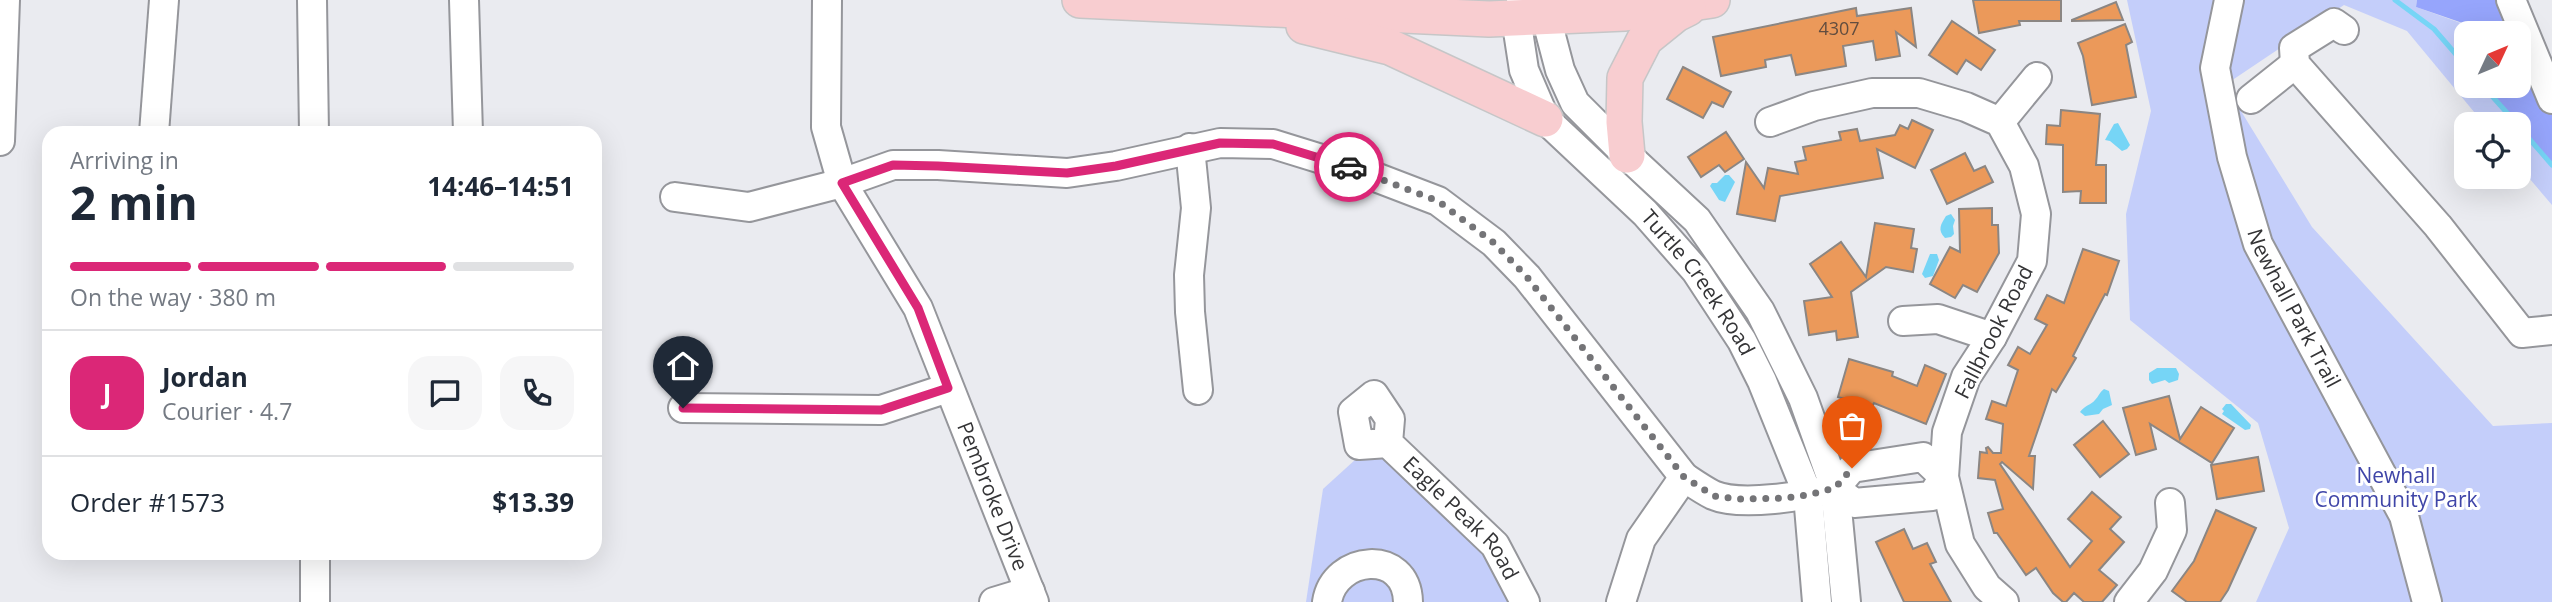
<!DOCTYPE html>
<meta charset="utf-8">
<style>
:root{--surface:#fff;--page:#f6f6f7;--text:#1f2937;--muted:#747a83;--line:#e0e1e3;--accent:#db2777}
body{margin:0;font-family:"Open Sans",sans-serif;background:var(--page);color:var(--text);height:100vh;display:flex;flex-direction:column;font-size:26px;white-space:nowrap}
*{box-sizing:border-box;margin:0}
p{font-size:23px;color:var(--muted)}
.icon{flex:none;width:38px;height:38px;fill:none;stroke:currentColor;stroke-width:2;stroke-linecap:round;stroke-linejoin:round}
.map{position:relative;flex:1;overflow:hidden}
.side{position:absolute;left:42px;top:126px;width:560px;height:434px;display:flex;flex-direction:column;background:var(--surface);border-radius:21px;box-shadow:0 7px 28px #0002}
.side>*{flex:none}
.needle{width:46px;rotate:46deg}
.tools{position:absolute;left:2454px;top:21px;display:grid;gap:14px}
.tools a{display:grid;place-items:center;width:77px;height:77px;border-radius:14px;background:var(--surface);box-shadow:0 7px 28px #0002;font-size:35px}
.pin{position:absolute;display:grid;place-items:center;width:60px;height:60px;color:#fff;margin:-72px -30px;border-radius:50% 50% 50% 0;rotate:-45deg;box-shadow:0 0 7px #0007}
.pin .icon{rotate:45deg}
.courier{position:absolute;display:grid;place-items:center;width:70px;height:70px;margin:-35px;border:5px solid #db2777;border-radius:50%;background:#fff;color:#222;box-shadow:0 2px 9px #0007}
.overview em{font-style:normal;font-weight:700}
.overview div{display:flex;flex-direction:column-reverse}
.overview{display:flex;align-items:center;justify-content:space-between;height:119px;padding:0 28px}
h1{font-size:46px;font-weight:700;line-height:52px}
.bar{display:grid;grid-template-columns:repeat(4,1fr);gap:10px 7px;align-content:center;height:84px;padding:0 28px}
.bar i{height:9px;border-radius:5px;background:var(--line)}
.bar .current{background:var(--accent)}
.bar p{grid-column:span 4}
.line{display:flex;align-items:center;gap:18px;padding:0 28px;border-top:2px solid var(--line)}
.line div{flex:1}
.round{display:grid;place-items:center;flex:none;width:74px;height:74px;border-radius:21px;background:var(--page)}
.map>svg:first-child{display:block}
</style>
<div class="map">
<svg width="2552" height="602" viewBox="0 0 2552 602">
<rect width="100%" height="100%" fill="#eaebf0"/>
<g fill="#c4cefa">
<path d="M2127,0H2417L2416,7L2483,31V33H2466V86H2483L2517,124H2484L2407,31L2344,5L2225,85L2312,227L2493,426L2552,423V602H2256L2289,528L2258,423L2130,320L2126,214L2151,111Z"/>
<path d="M2518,126L2552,165V205L2518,165Z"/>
<path d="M1356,459H1389L1477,544L1491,561L1514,602H1306L1323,489Z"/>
</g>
<path fill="#96a5fc" d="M2417,0H2511L2552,99V165L2483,86H2518V33H2483V30L2416,7Z"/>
<g fill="#76d5f6">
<path d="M2118,123L2130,145L2127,149L2122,151L2110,141L2105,140L2114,124Z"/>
<path d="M1725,175H1729L1735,182L1725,202L1719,200L1710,186L1712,183H1717Z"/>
<path d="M1951,214L1955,220L1953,226L1954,234L1951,237L1945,238C1937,230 1941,224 1946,216Z"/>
<path d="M1930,254H1937L1939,260L1933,276L1925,278L1922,274Z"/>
<path d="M2157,368H2176L2179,374L2178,380L2169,383L2165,380L2152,384L2149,380V373Z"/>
<path d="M2104,389L2109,391L2112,405L2103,409L2099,414L2085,416L2080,412C2085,405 2091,405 2095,400C2099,396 2099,393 2104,389Z"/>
<path d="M2226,404H2231L2251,425L2250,429L2245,430L2222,414L2224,411L2222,409Z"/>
<path d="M1849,409C1858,416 1869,410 1877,417L1876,421C1862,434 1852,426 1846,413Z"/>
</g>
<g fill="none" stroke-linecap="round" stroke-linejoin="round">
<g stroke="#76d5f6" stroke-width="5">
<path d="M2395,0L2434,29L2466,66"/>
<path d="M2483,86L2517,124"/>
<path d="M2518,126L2552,165"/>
</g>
</g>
<g fill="#eb995a" stroke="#8b8683" stroke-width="2">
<path d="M1973,0H2061V21H2019L2020,25L1979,33Z"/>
<path d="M2116,2L2123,20L2072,21V20Z"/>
<path d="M1856,8L1857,16L1911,8L1916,47L1896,32L1900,56L1876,60L1873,41L1843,46L1846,66L1796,75L1791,55L1765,60L1766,67L1721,76L1713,37Z"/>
<path d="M1952,21L1995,50L1981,70L1966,60L1957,74L1929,55Z"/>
<path d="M2125,24L2132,42L2126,45L2136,97L2092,105L2083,56L2078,43Z"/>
<path d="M1683,67L1731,92L1723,107L1712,102L1703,118L1667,99Z"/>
<path d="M2061,110L2100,114L2096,165H2106V203H2080L2081,191L2063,192V145L2046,144L2047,125L2060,126Z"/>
<path d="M1912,120L1933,130L1915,168L1877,149L1883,178L1780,196L1775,221L1737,214L1746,162L1764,188L1768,168L1798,174L1795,162L1806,160L1803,147L1841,140L1839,132L1857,129L1860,141L1895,135L1900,125L1908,129Z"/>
<path d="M1726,132L1744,159L1725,172L1719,165L1701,177L1688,157Z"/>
<path d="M1965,153L1974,171L1985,166L1993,182L1947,204L1931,170Z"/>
<path d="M1992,208V225H1998L1999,253L1977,292L1963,285L1955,298L1930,284L1950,247L1960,252L1959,209Z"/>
<path d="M1875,223L1914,229L1911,248L1917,249L1913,272L1886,267L1851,292L1858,337L1837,340L1836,331L1809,335L1804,301L1832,297L1810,264L1841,242L1866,277Z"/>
<path d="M2083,249L2119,261L2107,295L2105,294L2073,356L2076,358L2056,392L2052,389L2029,456H2035L2033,489L2002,462L2000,464L2070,567L2092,541L2068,519L2092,492L2121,517L2110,529L2124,542L2099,570L2117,585L2102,602H2084L2074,593L2066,602H2063L2053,593L2036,568L2026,575L1997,533H1994L1988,513L2003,509L1995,480L1978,478L1980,452L1987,453L1986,448L1988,447L1993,453H2001L2003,424L1986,419L1992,401L2006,406L2018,370L2008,365L2018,347L2030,354L2047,325L2035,319L2047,295L2064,303Z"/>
<path d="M1849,359L1893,372L1892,376L1917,386L1925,365L1946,374L1926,424L1874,403L1872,407L1838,397Z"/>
<path d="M2169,396L2180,439L2201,407L2234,428L2212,463L2150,424L2156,449L2136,455L2123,408Z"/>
<path d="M2103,421L2129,454L2100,477L2074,445Z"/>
<path d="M2258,457L2264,491L2217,499L2211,465Z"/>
<path d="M2216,510L2256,528L2228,590L2220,602H2187L2172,591L2194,561Z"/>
<path d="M1904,529L1913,549L1927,543L1936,562L1930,564L1951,602H1904L1876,542Z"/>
</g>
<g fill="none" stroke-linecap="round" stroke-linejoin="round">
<defs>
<g id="minor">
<path d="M312,0L314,133"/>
<path d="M464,0L468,133"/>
<path id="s1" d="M827,0L826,127L842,183L918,308L1034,602"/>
<path id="s2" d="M1522,0L1516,18L1524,70L1545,119L1645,213L1696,271L1742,341L1762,381L1808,495L1817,602"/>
<path d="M1538,0L1546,17L1560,70L1575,103L1627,155L1697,220L1760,311L1803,398L1835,488L1846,602"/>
<path id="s3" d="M2229,0L2215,68L2232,157L2258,244L2404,516L2427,602"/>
<path d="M2511,0L2552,99"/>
<path d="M2344,30L2334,23L2294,48L2295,64L2438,226L2522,333L2552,330"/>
<path d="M2251,99L2295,64"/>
<path d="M1770,122L1814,106L1872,93H1919L1966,107L2000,122L2024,166L2036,214L2032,261L1992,337L1966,377L1947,432L1944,477L1960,544L1987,587L2004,602"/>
<path d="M2000,122L2037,77"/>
<path d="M154,133L164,0"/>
<path d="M0,141L5,0"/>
<path d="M1190,148L1196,208L1189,275L1190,312L1198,390"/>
<path d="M675,197L749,207L842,183L893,165H938L1067,173L1116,166L1220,143L1273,144L1357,170L1438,201L1494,243L1527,277L1684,477C1693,483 1703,490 1713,495C1741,507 1806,496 1835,488"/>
<path d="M1903,321L1938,319L1992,337"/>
<path d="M683,408L881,410L948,388"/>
<path id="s4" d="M1388,443L1390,419L1374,395L1353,412L1359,445L1388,443L1495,545L1525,602"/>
<path d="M1923,457L1944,477L1932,496L1854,503L1835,488L1852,468Z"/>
<path d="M315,602V553"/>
<path d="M994,602L1030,591"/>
<path d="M1327,602C1334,555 1407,548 1408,602"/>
<path d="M1621,602L1641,539L1684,477"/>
<path d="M2129,602L2153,571L2172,530L2170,503"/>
</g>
<g id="major">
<path d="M1080,0L1489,19L1625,13L1712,0"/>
<path d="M1304,26L1390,47L1545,119"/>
<path d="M1627,155L1624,122L1625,78L1645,39L1676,14L1688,8"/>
</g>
</defs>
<use href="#minor" stroke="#95969b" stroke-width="32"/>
<use href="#major" stroke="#c6c6c7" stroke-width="38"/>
<use href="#minor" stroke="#fff" stroke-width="28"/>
<use href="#major" stroke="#f8cdd0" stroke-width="35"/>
</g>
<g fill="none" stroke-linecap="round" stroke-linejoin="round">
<path stroke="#747477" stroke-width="7" stroke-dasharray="0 12.6" d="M1349,167L1438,201L1494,243L1527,277L1684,477L1714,496L1737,499L1785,498L1808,495L1835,488L1852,468"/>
<path stroke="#db2777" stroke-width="9" d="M683,408L881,410L948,388L918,308L842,183L893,165L938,166L1067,173L1116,166L1220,143L1273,144L1349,167"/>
</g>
<g text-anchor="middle" stroke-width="6" stroke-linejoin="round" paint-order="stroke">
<g font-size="18" fill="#624d3f">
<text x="1839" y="35">4307</text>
</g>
<g font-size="21" fill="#343436" stroke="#fff">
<text dy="7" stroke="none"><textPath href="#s2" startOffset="350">Turtle Creek Road</textPath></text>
<text dy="7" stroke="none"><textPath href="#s3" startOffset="324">Newhall Park Trail</textPath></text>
<text transform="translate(1994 332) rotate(-63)" y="7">Fallbrook Road</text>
<text dy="7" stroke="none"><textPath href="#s1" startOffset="534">Pembroke Drive</textPath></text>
<text dy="7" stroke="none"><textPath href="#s4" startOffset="248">Eagle Peak Road</textPath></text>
</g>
<g font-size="21" fill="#3f45a8" stroke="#fff">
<text x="2396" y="483">Newhall<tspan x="2396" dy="24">Community Park</tspan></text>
</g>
</g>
</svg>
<div class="tools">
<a><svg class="needle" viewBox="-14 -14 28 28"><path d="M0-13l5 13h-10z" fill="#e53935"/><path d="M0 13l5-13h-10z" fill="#747a83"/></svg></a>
<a><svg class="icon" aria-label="locate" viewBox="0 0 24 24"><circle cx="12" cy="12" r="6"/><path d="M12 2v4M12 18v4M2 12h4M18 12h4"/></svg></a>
</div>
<div class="pin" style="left:1852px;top:468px;background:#ea580c"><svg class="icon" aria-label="bag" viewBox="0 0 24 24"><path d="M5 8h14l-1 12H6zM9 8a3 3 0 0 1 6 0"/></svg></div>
<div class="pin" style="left:683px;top:408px;background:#1f2937"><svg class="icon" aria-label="home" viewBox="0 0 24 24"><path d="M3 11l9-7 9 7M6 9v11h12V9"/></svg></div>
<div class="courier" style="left:1349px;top:167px"><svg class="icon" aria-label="car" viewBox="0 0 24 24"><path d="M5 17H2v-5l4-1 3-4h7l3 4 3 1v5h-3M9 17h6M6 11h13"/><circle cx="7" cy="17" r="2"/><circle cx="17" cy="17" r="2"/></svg></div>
<section class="side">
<div class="overview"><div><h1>2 min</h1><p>Arriving in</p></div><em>14:46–14:51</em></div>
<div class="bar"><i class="current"></i><i class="current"></i><i class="current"></i><i></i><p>On the way · 380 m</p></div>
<div class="line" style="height:126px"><b class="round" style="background:var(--accent);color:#fff">J</b><div><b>Jordan</b><p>Courier · 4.7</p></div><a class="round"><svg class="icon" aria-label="chat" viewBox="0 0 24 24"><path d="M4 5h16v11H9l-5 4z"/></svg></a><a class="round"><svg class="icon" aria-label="phone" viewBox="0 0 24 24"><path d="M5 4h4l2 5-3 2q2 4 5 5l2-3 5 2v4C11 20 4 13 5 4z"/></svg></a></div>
<div class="line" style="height:91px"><div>Order #1573</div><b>$13.39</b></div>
</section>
</div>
